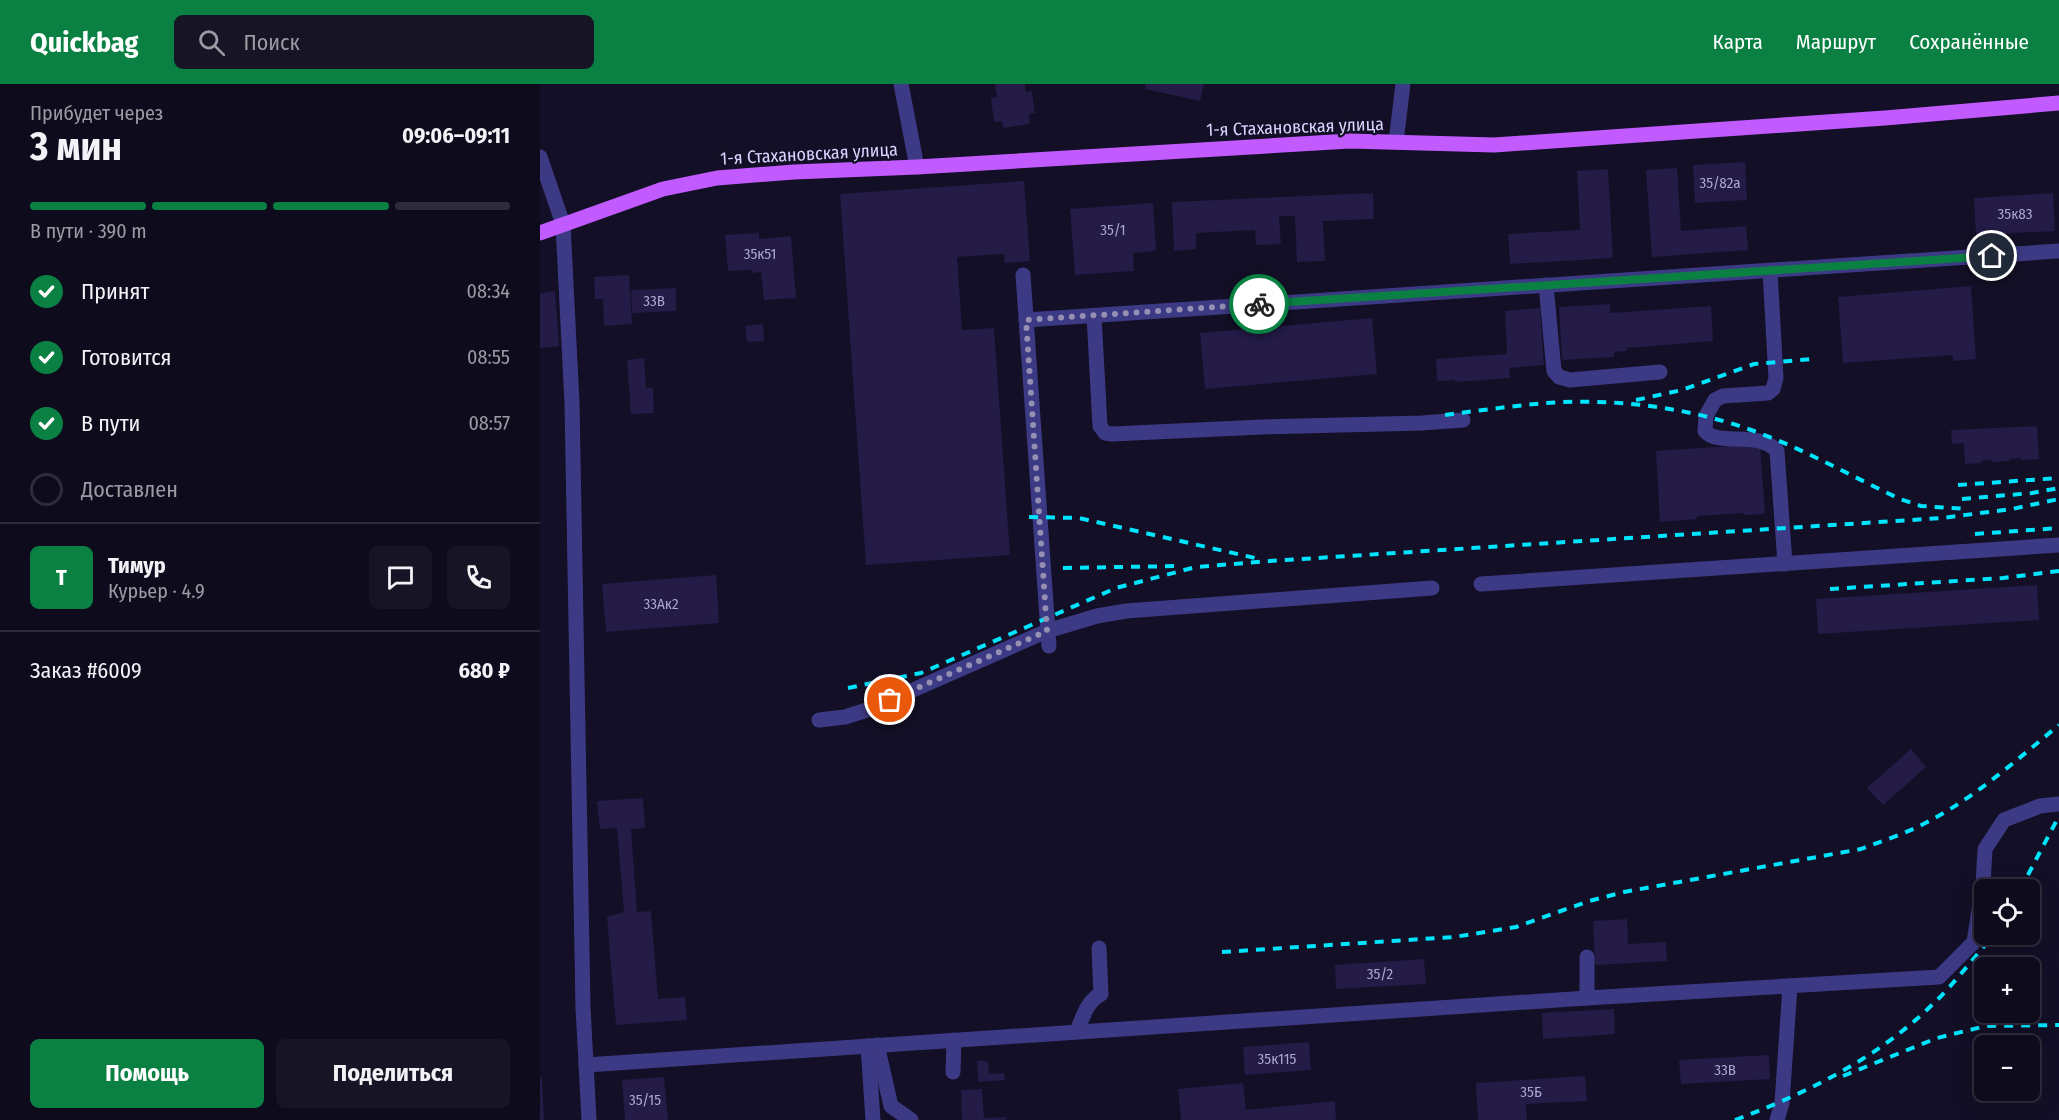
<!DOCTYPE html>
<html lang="ru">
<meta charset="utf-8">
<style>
:root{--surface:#0e0b1c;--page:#171425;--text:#f1f3f6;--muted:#9b9ba3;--line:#2e2b3b;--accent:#0b8043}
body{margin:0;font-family:"Fira Sans Condensed",sans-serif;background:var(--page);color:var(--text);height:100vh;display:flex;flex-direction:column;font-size:22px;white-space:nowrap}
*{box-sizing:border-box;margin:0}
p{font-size:20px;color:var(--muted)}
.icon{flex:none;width:33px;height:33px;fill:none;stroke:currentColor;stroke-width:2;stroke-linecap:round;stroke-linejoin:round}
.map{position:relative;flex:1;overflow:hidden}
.sheet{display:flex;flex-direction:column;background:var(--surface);width:540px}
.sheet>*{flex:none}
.tools{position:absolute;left:1434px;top:795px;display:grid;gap:12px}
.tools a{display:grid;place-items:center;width:66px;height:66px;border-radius:9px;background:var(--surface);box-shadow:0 6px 24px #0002,0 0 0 2px var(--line);font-size:30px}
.pin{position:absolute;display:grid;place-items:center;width:51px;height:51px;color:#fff;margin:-26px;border:3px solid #fff;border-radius:50%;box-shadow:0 2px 6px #0007}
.courier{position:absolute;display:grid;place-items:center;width:60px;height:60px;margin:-30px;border:4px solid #0b8043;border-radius:50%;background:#fff;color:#222;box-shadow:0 2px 8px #0007}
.headline em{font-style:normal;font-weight:700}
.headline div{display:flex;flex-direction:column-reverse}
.headline{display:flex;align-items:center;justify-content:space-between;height:102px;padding:0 30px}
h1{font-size:39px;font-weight:700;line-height:45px}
.bar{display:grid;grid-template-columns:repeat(4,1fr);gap:9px 6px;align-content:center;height:72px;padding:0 30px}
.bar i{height:8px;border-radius:4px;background:var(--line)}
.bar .current{background:var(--accent)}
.bar p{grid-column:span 4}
.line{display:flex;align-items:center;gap:15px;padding:0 30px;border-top:2px solid var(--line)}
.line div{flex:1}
.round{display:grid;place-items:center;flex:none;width:63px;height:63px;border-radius:9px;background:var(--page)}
ol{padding:0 30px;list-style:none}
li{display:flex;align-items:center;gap:18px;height:66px}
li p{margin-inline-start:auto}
li .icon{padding:6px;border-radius:50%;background:var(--accent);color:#fff;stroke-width:4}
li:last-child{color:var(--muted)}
li i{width:33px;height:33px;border:3px solid var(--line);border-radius:50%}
.button{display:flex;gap:12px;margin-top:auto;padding:12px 30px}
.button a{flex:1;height:69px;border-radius:9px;background:var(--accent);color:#fff;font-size:24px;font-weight:700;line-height:69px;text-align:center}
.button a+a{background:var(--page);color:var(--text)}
header{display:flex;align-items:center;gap:36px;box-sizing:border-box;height:84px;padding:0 30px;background:var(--accent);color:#fff}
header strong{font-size:28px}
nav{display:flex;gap:33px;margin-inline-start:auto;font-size:21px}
.search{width:420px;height:54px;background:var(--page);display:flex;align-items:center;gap:15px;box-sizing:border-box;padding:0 21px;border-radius:9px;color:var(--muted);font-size:22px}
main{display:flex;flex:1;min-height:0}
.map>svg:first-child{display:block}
</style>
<header>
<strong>Quickbag</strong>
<div class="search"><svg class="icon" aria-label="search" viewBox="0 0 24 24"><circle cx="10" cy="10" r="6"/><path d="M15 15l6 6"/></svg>Поиск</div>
<nav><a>Карта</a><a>Маршрут</a><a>Сохранённые</a></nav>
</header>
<main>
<section class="sheet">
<div class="headline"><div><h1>3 мин</h1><p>Прибудет через</p></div><em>09:06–09:11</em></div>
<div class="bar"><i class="current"></i><i class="current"></i><i class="current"></i><i></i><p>В пути · 390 m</p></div>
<ol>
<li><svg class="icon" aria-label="check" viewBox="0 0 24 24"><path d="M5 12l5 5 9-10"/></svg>Принят<p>08:34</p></li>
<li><svg class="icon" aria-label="check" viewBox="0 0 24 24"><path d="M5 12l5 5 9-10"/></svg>Готовится<p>08:55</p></li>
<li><svg class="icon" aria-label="check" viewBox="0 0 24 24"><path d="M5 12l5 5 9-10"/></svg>В пути<p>08:57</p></li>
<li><i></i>Доставлен</li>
</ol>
<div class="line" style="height:108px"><b class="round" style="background:var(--accent);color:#fff">Т</b><div><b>Тимур</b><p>Курьер · 4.9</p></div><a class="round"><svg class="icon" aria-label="chat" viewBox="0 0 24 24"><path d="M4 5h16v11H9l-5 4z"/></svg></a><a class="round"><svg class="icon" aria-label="phone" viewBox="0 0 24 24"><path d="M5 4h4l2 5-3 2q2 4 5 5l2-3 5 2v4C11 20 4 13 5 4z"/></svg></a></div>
<div class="line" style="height:78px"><div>Заказ #6009</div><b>680 ₽</b></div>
<div class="button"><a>Помощь</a><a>Поделиться</a></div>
</section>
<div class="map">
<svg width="1519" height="1036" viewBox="0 0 1519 1036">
<rect width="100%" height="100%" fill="#130f26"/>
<g fill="#241b47">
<path d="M455,0H485L486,8L492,7L495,29L489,30L490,40L463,44L462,37L454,38L451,14L457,13Z"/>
<path d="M606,0H664L660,17L605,5Z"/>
<path d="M1205,78L1207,116L1155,119L1153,81Z"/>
<path d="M1137,84L1141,147L1206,142L1208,166L1112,173L1106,86Z"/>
<path d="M1068,85L1073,174L970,180L968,150L1040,146L1037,87Z"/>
<path d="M484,97L490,177L465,179L464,170L417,173L422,246L454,244L470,471L326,481L300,110Z"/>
<path d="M833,109L834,135L783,137L785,177L757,178L755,132H739L741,160L716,161L715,146L656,149V165L634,167L632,118Z"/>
<path d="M1513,109L1515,147L1436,151L1434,114Z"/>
<path d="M613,119L616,167L593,169L594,187L535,191L530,125Z"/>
<path d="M219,149V155L251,152L256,214L224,216L221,188L212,189V186L188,187L185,151Z"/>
<path d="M89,191L92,240L64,242L63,215H55L54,193Z"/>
<path d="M1431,202L1436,275L1413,277V271L1303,279L1298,213Z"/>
<path d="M136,204V227L92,229L91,206Z"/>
<path d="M15,207L19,262L0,264V209Z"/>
<path d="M1070,220V229L1171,222L1173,257L1087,264V267L1074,268V273L1022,276L1019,223Z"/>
<path d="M1000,224L1004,281L969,284L970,294L915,298V296L897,297L896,275L967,270L965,227Z"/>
<path d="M832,234L837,290L665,305L660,249Z"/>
<path d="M223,240L224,257L207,258L205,242Z"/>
<path d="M104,274L106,304H113L114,329L91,330L87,276Z"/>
<path d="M1497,342L1499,375L1481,376V374L1469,375V377L1452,378V376L1441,377L1442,379L1425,380L1424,359L1412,360L1411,346Z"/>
<path d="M1220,360L1225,430L1204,431V429L1157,432V435L1120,438L1116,367Z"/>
<path d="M176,491L179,539L66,548L62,500Z"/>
<path d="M1497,501L1499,536L1278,550L1276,515Z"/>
<path d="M1371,665L1386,683L1343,721L1327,704Z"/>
<path d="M103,714L105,744L91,745L97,828L111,827L118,915L145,913L147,936L76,941L67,833L84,828L77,744L60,745L57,717Z"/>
<path d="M1087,835L1088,860L1126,858L1127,877L1055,881L1053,837Z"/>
<path d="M884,875L886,900L796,905L795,881Z"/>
<path d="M1074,925L1075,950L1003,955L1002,929Z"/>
<path d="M769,958L771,986L705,991L703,963Z"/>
<path d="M1229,971L1230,995L1141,1000L1139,976Z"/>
<path d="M437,977H448L449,990L464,989L465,996L438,998Z"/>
<path d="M1045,992L1047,1017L986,1020L987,1036H938L936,999Z"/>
<path d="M0,993H2L4,1036H0Z"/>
<path d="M124,993L128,1036H85L82,996Z"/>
<path d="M703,999L706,1026L795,1017L796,1036H641L638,1005Z"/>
<path d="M442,1005L444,1034L466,1033V1036H422L421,1006Z"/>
</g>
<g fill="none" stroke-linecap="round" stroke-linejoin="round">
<g stroke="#3d3a85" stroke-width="15">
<path d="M361,0L377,83"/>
<path d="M856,58L863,0"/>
<path d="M0,73L23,140L32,319L43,923L49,1036"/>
<path d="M1230,187L1236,294L1233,305L1228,309L1183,312L1175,316L1166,332L1165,347C1178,363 1219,346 1237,367L1245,480"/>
<path d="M483,191L509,562"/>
<path d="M1006,201L1014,287L1019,293L1030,296L1120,288"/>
<path d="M554,232L560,342L565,349L572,350L722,343L882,339L923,336"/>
<path d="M486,236L1519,167"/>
<path d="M941,500L1519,461"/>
<path d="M279,636L305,633L330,625L507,547L557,532L586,527L892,504"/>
<path d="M1047,873V914"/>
<path d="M537,947C543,933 547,917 561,910L559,864"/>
<path d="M337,961L351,1022L371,1036"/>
<path d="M328,962L333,1036"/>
<path d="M46,981L1047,914L1399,893L1434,858L1443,801L1445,765L1464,736L1500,722L1519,720"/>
<path d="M413,988L414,956"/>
<path d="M1237,1036L1242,1019L1250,902"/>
</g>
<path stroke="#c25bff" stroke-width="15" d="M0,149L123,105L177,94L254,88L377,83L810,57L954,61L1345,34L1519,19"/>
<g stroke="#00e5ff" stroke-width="4" stroke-dasharray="9 8" stroke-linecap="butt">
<path d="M1096,316L1142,306L1214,280L1272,275"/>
<path d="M905,331C935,327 965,323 995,320C1067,313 1144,322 1211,346C1262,364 1311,392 1360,415L1381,422L1427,425"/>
<path d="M1418,401L1519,394"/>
<path d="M1422,415L1492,409L1519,404"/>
<path d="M489,433L539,434L715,474"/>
<path d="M1435,450L1519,444"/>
<path d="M523,484L639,482"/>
<path d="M1290,505L1463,494L1519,487"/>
<path d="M308,604L381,589L576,504L656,483L730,477L1402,434L1472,425L1519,415"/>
<path d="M1480,806L1519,732"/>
<path d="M682,868L914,853L976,843L1049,817L1084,808L1321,765C1345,756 1370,748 1393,735C1439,710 1479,674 1519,641"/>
<path d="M1303,992L1397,954L1446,942L1519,941"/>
<path d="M1195,1036C1267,1009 1338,974 1393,920C1415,899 1434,873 1455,850"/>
</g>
</g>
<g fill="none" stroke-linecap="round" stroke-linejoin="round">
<path stroke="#948fb3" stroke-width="6" stroke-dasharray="0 10.8" d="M350,616L507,547L486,236L719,220"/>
<path stroke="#0b8043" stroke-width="8" d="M719,220L1452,172"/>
</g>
<g text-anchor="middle" stroke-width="4.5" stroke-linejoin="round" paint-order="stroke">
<g font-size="15" fill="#aca6d1">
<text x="1180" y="104">35/82а</text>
<text x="1475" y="135">35к83</text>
<text x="573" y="151">35/1</text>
<text x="220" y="175">35к51</text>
<text x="114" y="222">33В</text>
<text x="121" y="525">33Ак2</text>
<text x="840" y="895">35/2</text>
<text x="737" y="980">35к115</text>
<text x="1185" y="991">33В</text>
<text x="991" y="1013">35Б</text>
<text x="105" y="1021">35/15</text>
</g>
<g font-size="18" fill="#d9d4ff" stroke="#130f26">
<text transform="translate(755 43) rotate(-2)" y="6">1-я Стахановская улица</text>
<text transform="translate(269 70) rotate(-3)" y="6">1-я Стахановская улица</text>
</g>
</g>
</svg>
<div class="tools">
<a><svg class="icon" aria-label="locate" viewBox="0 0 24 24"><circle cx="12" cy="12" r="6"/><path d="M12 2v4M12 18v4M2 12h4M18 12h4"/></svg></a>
<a>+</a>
<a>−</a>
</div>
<div class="pin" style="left:350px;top:616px;background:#ea580c"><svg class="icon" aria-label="bag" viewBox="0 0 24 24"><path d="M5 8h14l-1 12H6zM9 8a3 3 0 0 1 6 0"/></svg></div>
<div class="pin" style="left:1452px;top:172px;background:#1f2937"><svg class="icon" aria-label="home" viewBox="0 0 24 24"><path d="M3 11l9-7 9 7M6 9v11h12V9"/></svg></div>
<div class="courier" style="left:719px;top:220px"><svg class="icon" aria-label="bike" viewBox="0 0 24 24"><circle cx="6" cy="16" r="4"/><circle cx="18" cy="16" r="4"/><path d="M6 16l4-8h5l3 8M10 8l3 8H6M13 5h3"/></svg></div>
</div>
</main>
